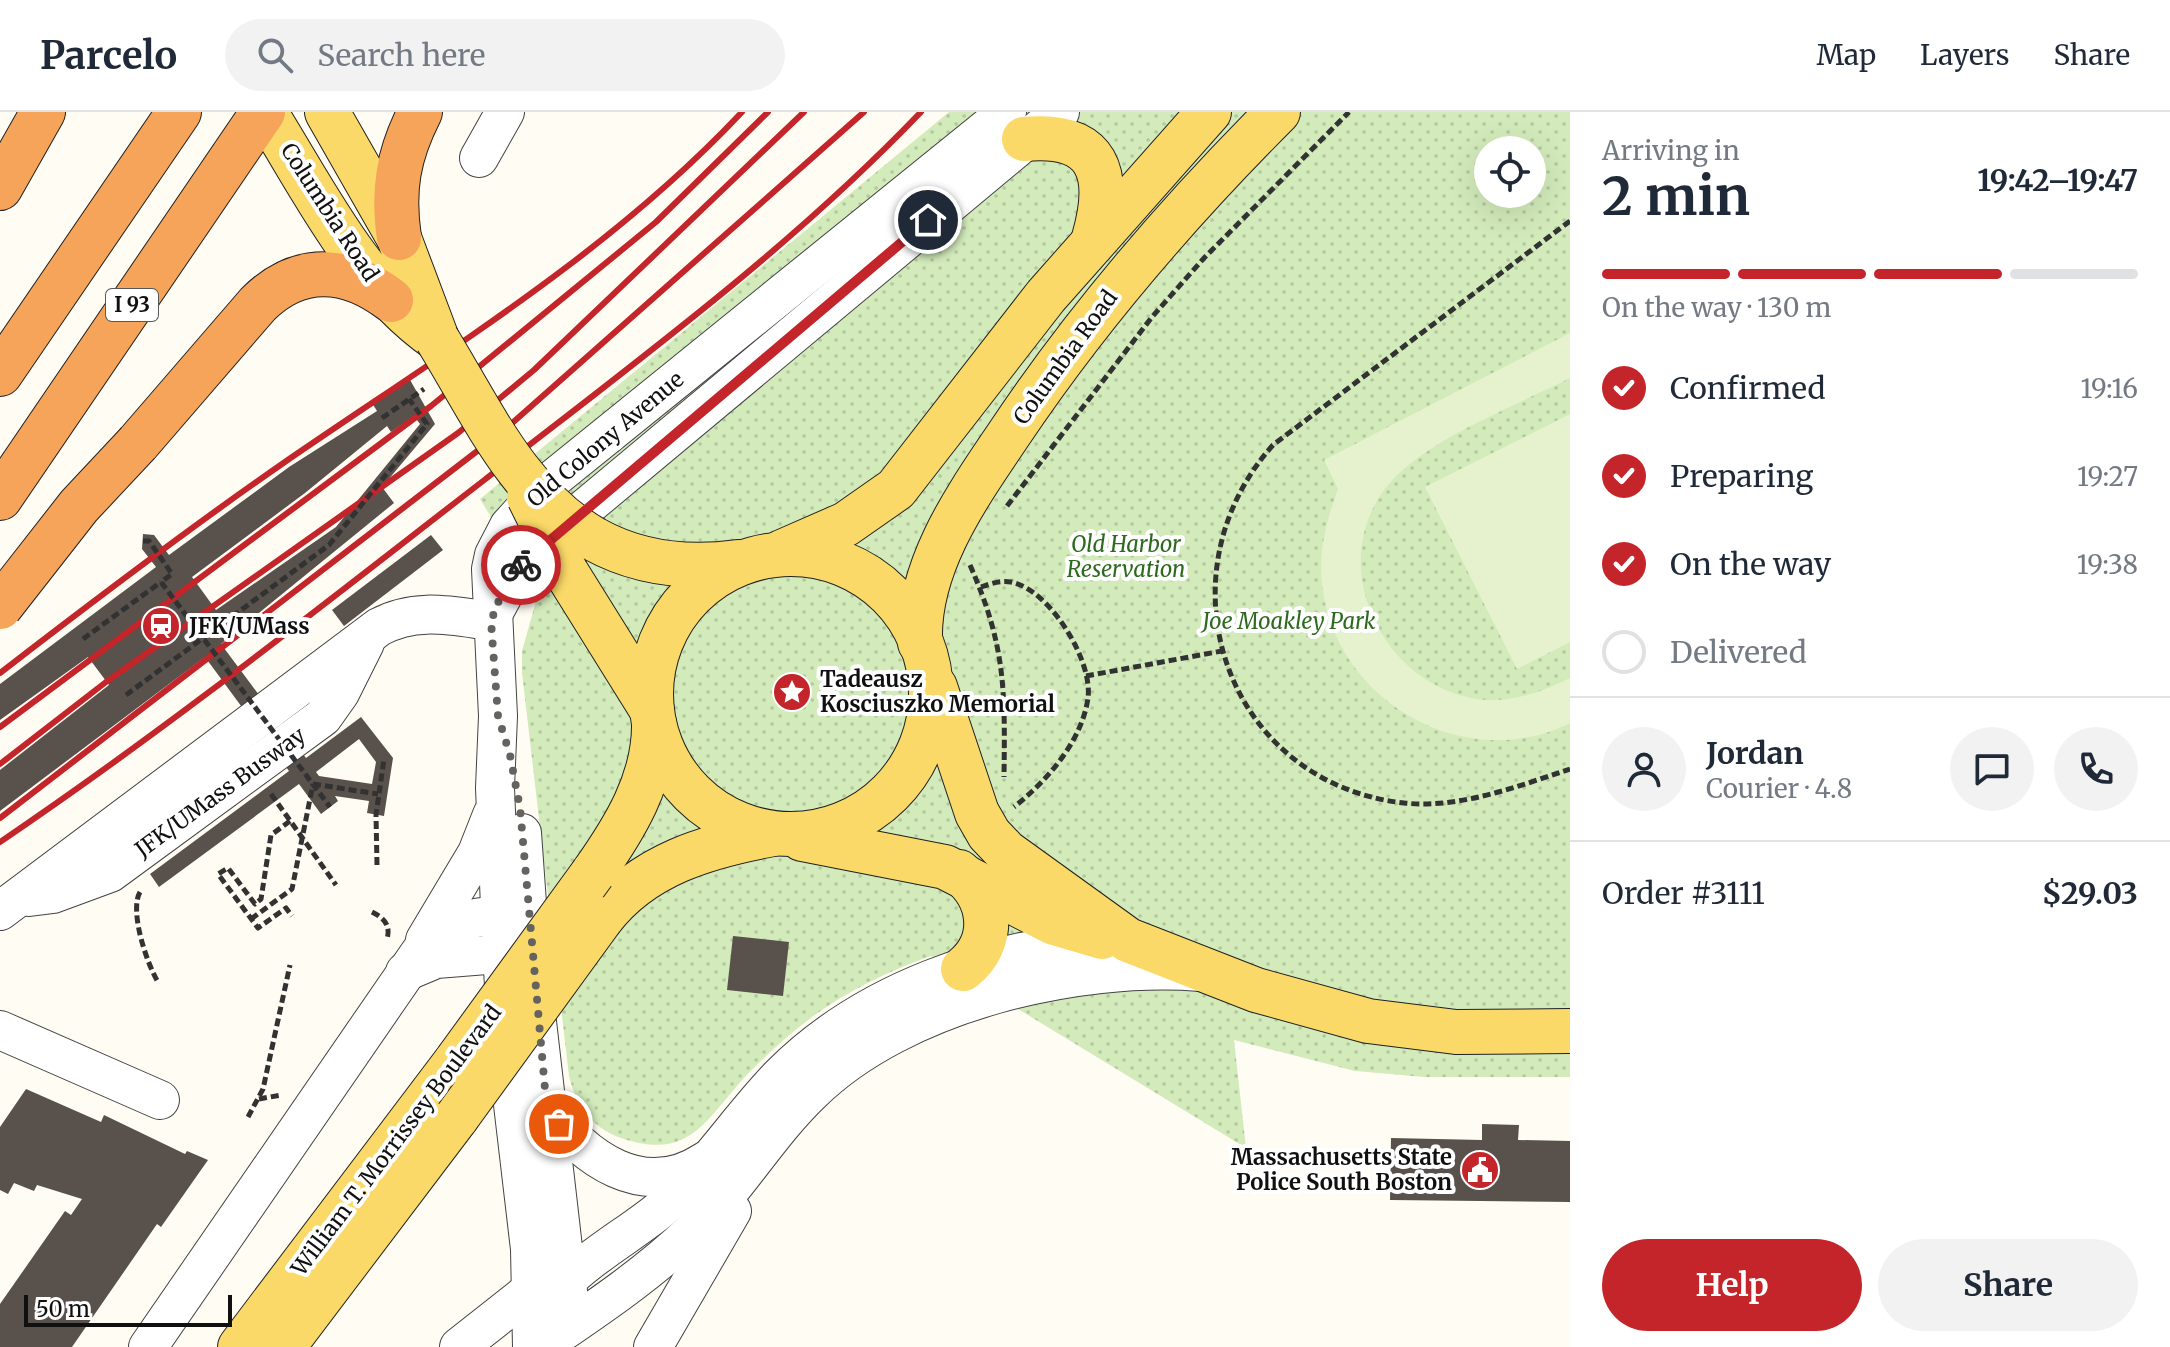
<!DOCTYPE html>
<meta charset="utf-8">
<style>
:root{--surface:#fff;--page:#f2f2f3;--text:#1f2937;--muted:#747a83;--line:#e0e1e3;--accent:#c3252a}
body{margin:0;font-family:Merriweather,serif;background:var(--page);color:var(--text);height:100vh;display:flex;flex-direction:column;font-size:30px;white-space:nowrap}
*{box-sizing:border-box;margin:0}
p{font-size:26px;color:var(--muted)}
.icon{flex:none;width:44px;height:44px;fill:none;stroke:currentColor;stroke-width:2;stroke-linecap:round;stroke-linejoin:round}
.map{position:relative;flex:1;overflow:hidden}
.details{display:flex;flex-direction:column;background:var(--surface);width:600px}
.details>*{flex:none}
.buttons{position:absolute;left:1474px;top:24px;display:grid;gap:16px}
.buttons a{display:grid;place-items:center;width:72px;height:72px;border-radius:50%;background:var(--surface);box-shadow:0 8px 32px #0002;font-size:40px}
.scale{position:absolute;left:24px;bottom:20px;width:208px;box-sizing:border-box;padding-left:8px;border:4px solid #101010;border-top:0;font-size:22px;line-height:28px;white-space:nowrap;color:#101010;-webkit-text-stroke:6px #fff;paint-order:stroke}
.pin{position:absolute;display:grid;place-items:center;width:68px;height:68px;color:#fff;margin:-34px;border:4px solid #fff;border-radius:50%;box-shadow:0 2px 8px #0007}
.courier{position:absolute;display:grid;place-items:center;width:80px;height:80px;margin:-40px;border:6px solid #c3252a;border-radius:50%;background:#fff;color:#222;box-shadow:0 2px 10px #0007}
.overview em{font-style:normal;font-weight:700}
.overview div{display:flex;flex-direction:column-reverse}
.overview{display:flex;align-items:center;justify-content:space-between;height:136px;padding:0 32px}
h1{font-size:52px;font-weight:700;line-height:60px}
.bar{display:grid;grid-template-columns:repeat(4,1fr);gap:12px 8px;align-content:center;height:96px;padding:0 32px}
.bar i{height:10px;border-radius:6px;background:var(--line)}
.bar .current{background:var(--accent)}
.bar p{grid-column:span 4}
.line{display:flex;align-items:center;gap:20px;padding:0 32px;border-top:2px solid var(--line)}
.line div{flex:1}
.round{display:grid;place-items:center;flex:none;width:84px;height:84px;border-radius:42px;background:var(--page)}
ol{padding:0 32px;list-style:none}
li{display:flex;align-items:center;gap:24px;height:88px}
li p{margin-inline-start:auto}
li .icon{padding:8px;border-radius:50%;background:var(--accent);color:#fff;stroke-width:4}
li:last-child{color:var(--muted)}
li i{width:44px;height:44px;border:4px solid var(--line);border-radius:50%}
.primary-button{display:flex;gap:16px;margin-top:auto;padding:16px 32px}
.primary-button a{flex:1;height:92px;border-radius:48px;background:var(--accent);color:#fff;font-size:32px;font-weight:700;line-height:92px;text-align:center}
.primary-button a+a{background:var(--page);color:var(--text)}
header{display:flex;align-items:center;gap:48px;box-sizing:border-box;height:112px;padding:0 40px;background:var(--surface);border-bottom:2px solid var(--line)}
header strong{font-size:38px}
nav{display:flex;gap:44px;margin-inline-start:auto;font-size:28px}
.search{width:560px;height:72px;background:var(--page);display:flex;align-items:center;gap:20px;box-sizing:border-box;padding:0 28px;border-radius:44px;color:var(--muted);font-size:30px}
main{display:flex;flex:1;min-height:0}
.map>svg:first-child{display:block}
</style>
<header>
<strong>Parcelo</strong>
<div class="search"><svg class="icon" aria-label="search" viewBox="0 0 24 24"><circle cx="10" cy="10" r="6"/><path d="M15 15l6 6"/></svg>Search here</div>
<nav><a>Map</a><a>Layers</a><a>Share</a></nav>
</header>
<main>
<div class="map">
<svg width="1570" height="1235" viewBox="0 0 1570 1235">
<defs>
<pattern id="park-dots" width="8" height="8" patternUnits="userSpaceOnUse" patternTransform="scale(2)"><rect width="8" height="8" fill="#d3ebbb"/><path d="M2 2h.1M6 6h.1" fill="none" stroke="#b4c8a0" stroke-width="1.8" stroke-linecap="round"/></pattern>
</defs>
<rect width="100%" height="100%" fill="#fffdf3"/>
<path fill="url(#park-dots)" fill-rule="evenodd" d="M949,0H1570V965H1424L1355,959L1234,928L1246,1036L931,844C888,859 848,879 812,905C788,923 765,944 744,966C704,1010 689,1049 621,1026C592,1016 576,993 569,964L522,561V539L538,482L480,387ZM1488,38H1532V82H1488Z"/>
<g fill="#e5f2cd">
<path d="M1570,221V266C1516,294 1426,327 1388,373C1325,450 1379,567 1471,586C1506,593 1540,581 1570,566V611C1467,663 1339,591 1323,479C1317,443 1326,410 1338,377L1324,348Z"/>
<path d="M1570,302V530L1517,557L1425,375Z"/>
</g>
<g fill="#59514c" fill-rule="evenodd">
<path d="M409,266L435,312L382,375L394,391L221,532L306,646L361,605L393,646L384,704L367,701L369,689L335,684L338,689L321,702L299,672L159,775L150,762L289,659L205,545L0,699V658L109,573L88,545L0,608V572L156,455L142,437L143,422L154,423L169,443L289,355L377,299L372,291ZM414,304L420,312L336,415L216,498L192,465L305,381L387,314L391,320ZM359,627L376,650L372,672L319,664L316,660Z"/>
<path d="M431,423L443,438L344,514L332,498Z"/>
<path d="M733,824L789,830L783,884L727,878Z"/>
<path d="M26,977L101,1010L104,1003L185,1042L187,1039L208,1048L161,1115L157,1112L72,1235H0V1192L65,1099L71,1103L82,1087L37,1073L34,1079L14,1071L8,1082L0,1078V1015Z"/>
<path d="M1482,1012L1519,1013L1518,1028L1570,1029V1090L1390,1088L1391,1026L1482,1028Z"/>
</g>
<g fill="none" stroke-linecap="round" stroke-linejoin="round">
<defs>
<g id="minor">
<path d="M479,46L505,0"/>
<path d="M493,502L517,458L542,432L1060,0"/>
<path d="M522,721L533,875L569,1188"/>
<path d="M29,785L53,782L110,761L323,605L340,581L365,531"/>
<path d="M0,799L379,515C416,495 452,504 491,509"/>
<path d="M425,828L477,741L492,703"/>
<path d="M405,860L436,847L527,840"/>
<path d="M0,918L160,988"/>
<path d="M547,995C583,1046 643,1090 705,1049"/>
<path d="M535,1220C549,1161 625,1130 668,1091C710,1053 741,1004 780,964C863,880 990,835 1106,829"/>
<path d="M148,1235L425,833C453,803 487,804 525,801"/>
<path d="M459,1235L545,1167"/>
<path d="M532,1235L530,1137L510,967L502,842L495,676L498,604L491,457L494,443L509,414L548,371L1007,0"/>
<path d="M540,1235C593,1199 647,1163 694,1118C738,1076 768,1022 812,980C903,891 1076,850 1201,860"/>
<path d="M653,1235L732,1099"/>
</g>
<g id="major">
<path d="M265,0C315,80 359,172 437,227"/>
<path d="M327,0L399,126L437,227"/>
<path d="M1024,27C1100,20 1112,62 1094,126"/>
<path d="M594,427C639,452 687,457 738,450"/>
<path d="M782,440L846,412L896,377L1046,184L1209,0"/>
<circle cx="791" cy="582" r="140"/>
<path d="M566,460L652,598"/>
<path d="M920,531C917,453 968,383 1009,322C1088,204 1178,100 1278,0"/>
<path d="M935,575L977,701L989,722L1006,740L1128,828L1256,878L1368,909L1456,920L1570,919"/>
<path d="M802,727L945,755L1054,811L1102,825"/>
<path d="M959,760C992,786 997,830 963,857"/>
<path d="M593,761C624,717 655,668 654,611"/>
<path d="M601,807C643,752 708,734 773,722"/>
<path d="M240,1235L457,948"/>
<path d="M283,1235L457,1005"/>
</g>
<g id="highway">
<path d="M0,76L43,0"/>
<path d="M399,126C392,78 398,43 420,0"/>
<path d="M0,262L179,0"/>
<path d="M138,331L258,192C299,151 347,155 391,188"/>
<path d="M0,386L263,0"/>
</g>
</defs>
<use href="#minor" stroke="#434343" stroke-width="40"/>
<use href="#major" stroke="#212121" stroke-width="46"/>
<use href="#highway" stroke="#212121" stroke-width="46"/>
<g stroke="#323232" stroke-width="5" stroke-dasharray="8 4" stroke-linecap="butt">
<path d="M1570,109L1273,333C1156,464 1225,671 1404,691C1459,697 1519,674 1570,657"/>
<path d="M382,306L424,277"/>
<path d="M1007,394L1152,205L1205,145L1349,0"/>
<path d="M970,453C1006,535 1005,578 1004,665"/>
<path d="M981,475C990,472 1000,468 1011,470C1049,477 1093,548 1088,586C1082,629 1047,669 1014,695"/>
<path d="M83,527L161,470"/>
<path d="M1086,564L1222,539"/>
<path d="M313,672L378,682"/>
<path d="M271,682L336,773"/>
<path d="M290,709L271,723L261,787L255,792L228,756L218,762L258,816L286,796L292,804"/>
<path d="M377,753L376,703L384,647"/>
<path d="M140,780C129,799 147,852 158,870"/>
<path d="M372,800C384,806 391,813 387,827"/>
<path d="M259,987L281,983"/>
<path d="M248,1005L263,977L290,853"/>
</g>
<use href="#minor" stroke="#fff" stroke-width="38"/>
<use href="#major" stroke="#fad968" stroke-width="44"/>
<use href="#highway" stroke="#f6a45a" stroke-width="44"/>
<g stroke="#c3252a" stroke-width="6">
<path d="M0,561C92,490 185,419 282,352C440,243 609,142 742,0"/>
<path d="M0,615L431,294L656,110L768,0"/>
<path d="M0,652L106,570L458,321L534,258L804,0"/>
<path d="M0,706L502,320L864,0"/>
<path d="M0,730C167,617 324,492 483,369C633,252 789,138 921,0"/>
</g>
<defs>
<g id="major-bridge">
<path d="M437,227C482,300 518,383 594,427"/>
<path d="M529,385L566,460"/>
<path d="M457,948L593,761"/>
<path d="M457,1005L601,807"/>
</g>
<path id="highway-bridge" d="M0,495L79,394L138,331"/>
</defs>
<use href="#major-bridge" stroke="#212121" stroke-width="46" stroke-linecap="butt"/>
<use href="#highway-bridge" stroke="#212121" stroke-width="46" stroke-linecap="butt"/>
<g stroke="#323232" stroke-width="5" stroke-dasharray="8 4" stroke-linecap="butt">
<path d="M143,429H149L172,462L161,470L330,695"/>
<path d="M126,583L329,433L427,312L409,287"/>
<path d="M251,807L292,777L313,672"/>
</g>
<use href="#major-bridge" stroke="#fad968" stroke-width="44"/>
<use href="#highway-bridge" stroke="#f6a45a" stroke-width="44"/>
</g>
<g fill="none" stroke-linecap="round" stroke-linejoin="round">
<path stroke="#64635f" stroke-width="8" stroke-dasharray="0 14.4" d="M521,453L501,483L491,509L498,604L510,643L520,696L545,977L547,995L559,1012"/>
<path stroke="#c3252a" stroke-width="10" d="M521,453L928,108"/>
</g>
<defs>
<symbol id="station-disc" viewBox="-11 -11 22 22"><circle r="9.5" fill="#c3252a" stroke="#fff"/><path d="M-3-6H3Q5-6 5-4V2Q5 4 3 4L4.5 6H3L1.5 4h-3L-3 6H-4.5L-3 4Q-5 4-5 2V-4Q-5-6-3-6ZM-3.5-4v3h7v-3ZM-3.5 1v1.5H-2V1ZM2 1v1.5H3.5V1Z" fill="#fff"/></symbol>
<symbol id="sight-disc" viewBox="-11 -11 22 22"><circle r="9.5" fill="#c3252a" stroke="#fff"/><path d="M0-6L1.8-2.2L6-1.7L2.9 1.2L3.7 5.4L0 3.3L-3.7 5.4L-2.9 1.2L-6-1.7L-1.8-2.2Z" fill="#fff"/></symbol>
<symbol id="civic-disc" viewBox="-11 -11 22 22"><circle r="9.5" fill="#c3252a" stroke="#fff"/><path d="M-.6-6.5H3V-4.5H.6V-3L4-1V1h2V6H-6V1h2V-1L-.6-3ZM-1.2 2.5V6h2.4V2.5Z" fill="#fff"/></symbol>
</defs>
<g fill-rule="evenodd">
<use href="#station-disc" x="139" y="492" width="44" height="44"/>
<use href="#sight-disc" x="770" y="558" width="44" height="44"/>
<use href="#civic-disc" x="1458" y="1036" width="44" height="44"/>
</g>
<g text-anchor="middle" stroke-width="8" stroke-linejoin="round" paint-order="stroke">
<rect fill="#fff" stroke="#585858" stroke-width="2" x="106" y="177" width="52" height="32" rx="6"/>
<g font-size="20" font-weight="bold" fill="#101010">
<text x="132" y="200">I 93</text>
</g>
<g font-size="22" fill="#101010" stroke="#fff">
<text transform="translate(330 100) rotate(57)" y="8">Columbia Road</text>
<text transform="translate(1065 245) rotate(-54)" y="8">Columbia Road</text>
<text transform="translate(605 327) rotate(-40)" y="8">Old Colony Avenue</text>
<text transform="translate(220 680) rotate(-36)" y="8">JFK/UMass Busway</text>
<text transform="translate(396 1028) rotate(-53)" y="8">William T. Morrissey Boulevard</text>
</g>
<g font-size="22" font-style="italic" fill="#2d6a1e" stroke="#fff">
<text x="1126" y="440">Old Harbor<tspan x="1126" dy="25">Reservation</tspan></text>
<text x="1289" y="517">Joe Moakley Park</text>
</g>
<g font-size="22" font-weight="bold" fill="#101010" stroke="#fff" text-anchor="start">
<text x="189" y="522">JFK/UMass</text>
<text x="820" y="575">Tadeausz<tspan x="820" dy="25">Kosciuszko Memorial</tspan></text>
<text x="1452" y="1053" text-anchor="end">Massachusetts State<tspan x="1452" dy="25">Police South Boston</tspan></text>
</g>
</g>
</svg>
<div class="buttons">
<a><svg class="icon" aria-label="locate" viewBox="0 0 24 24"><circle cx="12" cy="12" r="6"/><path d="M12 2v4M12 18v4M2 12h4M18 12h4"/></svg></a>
</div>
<div class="scale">50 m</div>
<div class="pin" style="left:559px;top:1012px;background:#ea580c"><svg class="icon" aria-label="bag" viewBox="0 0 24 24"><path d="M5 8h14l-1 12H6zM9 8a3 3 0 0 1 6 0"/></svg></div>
<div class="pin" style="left:928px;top:108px;background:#1f2937"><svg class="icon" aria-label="home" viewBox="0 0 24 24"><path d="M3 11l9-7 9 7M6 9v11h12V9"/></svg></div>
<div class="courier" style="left:521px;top:453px"><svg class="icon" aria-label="bike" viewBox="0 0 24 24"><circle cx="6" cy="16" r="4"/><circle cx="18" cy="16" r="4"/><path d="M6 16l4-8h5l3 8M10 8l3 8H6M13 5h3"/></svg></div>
</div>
<section class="details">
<div class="overview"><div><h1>2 min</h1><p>Arriving in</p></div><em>19:42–19:47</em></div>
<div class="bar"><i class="current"></i><i class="current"></i><i class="current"></i><i></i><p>On the way · 130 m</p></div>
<ol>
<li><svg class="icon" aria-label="check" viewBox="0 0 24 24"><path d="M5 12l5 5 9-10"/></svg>Confirmed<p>19:16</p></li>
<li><svg class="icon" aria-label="check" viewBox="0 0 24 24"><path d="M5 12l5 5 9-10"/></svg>Preparing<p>19:27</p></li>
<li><svg class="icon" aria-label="check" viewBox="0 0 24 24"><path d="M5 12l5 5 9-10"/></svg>On the way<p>19:38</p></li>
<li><i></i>Delivered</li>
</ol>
<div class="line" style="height:144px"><a class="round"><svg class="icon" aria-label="person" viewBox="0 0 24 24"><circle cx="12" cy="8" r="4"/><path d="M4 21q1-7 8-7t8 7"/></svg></a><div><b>Jordan</b><p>Courier · 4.8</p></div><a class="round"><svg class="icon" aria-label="chat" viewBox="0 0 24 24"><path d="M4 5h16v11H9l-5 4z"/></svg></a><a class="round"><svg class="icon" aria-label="phone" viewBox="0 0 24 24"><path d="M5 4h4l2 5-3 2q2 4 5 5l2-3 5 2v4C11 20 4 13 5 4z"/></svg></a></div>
<div class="line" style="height:104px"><div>Order #3111</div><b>$29.03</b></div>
<div class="primary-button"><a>Help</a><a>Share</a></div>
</section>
</main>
